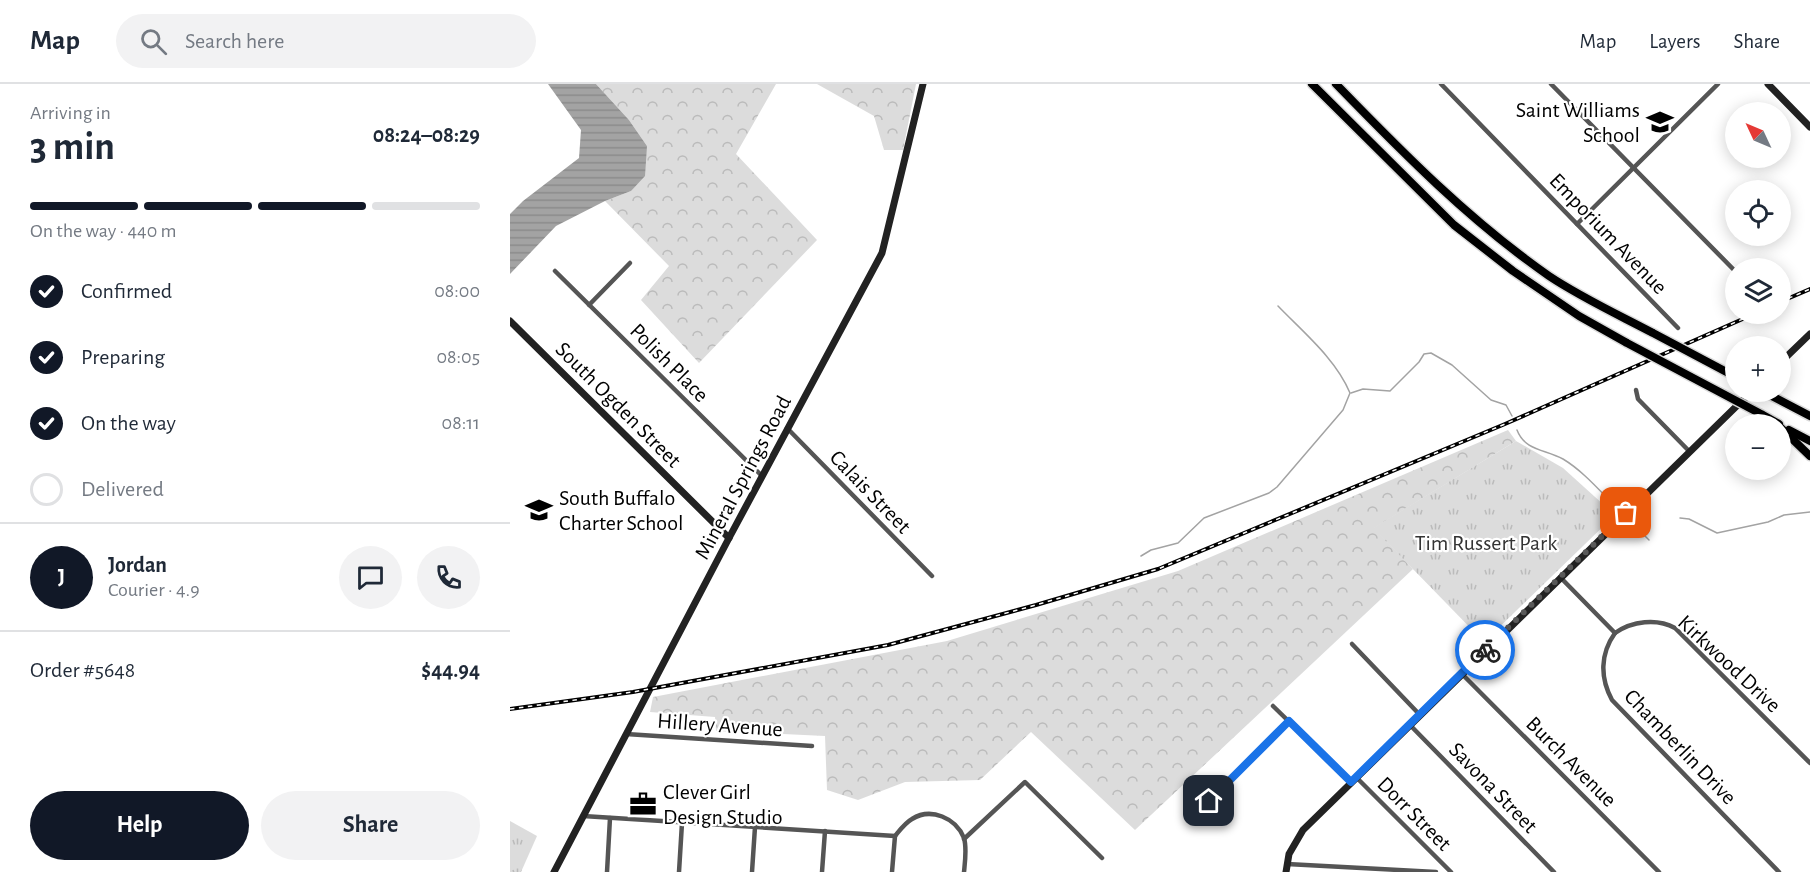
<!DOCTYPE html>
<meta charset="utf-8">
<style>
:root{--surface:#fff;--page:#f2f2f3;--text:#1f2937;--muted:#747a83;--line:#e0e1e3;--accent:#111827}
body{margin:0;font-family:"Alegreya Sans",sans-serif;background:var(--page);color:var(--text);height:100vh;display:flex;flex-direction:column;font-size:22px;white-space:nowrap}
*{box-sizing:border-box;margin:0}
p{font-size:20px;color:var(--muted)}
.icon{flex:none;width:33px;height:33px;fill:none;stroke:currentColor;stroke-width:2;stroke-linecap:round;stroke-linejoin:round}
.map{position:relative;flex:1;overflow:hidden}
.panel{display:flex;flex-direction:column;background:var(--surface);width:510px}
.panel>*{flex:none}
.needle{width:39px;rotate:314deg}
.buttons{position:absolute;left:1215px;top:18px;display:grid;gap:12px}
.buttons a{display:grid;place-items:center;width:66px;height:66px;border-radius:50%;background:var(--surface);box-shadow:0 3px 15px #0003;font-size:30px}
.pin{position:absolute;display:grid;place-items:center;width:51px;height:51px;color:#fff;margin:-26px;border-radius:12px;box-shadow:0 3px 9px #0006}
.courier{position:absolute;display:grid;place-items:center;width:60px;height:60px;margin:-30px;border:4px solid #1a73e8;border-radius:50%;background:#fff;color:#222;box-shadow:0 2px 8px #0007}
.summary em{font-style:normal;font-weight:700}
.summary div{display:flex;flex-direction:column-reverse}
.summary{display:flex;align-items:center;justify-content:space-between;height:102px;padding:0 30px}
h1{font-size:39px;font-weight:700;line-height:45px}
.bar{display:grid;grid-template-columns:repeat(4,1fr);gap:9px 6px;align-content:center;height:72px;padding:0 30px}
.bar i{height:8px;border-radius:4px;background:var(--line)}
.bar .selected{background:var(--accent)}
.bar p{grid-column:span 4}
.line{display:flex;align-items:center;gap:15px;padding:0 30px;border-top:2px solid var(--line)}
.line div{flex:1}
.round{display:grid;place-items:center;flex:none;width:63px;height:63px;border-radius:32px;background:var(--page)}
ol{padding:0 30px;list-style:none}
li{display:flex;align-items:center;gap:18px;height:66px}
li p{margin-inline-start:auto}
li .icon{padding:6px;border-radius:50%;background:var(--accent);color:#fff;stroke-width:4}
li:last-child{color:var(--muted)}
li i{width:33px;height:33px;border:3px solid var(--line);border-radius:50%}
.button{display:flex;gap:12px;margin-top:auto;padding:12px 30px}
.button a{flex:1;height:69px;border-radius:36px;background:var(--accent);color:#fff;font-size:24px;font-weight:700;line-height:69px;text-align:center}
.button a+a{background:var(--page);color:var(--text)}
header{display:flex;align-items:center;gap:36px;box-sizing:border-box;height:84px;padding:0 30px;background:var(--surface);border-bottom:2px solid var(--line)}
header strong{font-size:28px}
nav{display:flex;gap:33px;margin-inline-start:auto;font-size:21px}
.search{width:420px;height:54px;background:var(--page);display:flex;align-items:center;gap:15px;box-sizing:border-box;padding:0 21px;border-radius:33px;color:var(--muted);font-size:22px}
main{display:flex;flex:1;min-height:0}
.map>svg:first-child{display:block}
</style>
<header>
<strong>Map</strong>
<div class="search"><svg class="icon" aria-label="search" viewBox="0 0 24 24"><circle cx="10" cy="10" r="6"/><path d="M15 15l6 6"/></svg>Search here</div>
<nav><a>Map</a><a>Layers</a><a>Share</a></nav>
</header>
<main>
<section class="panel">
<div class="summary"><div><h1>3 min</h1><p>Arriving in</p></div><em>08:24–08:29</em></div>
<div class="bar"><i class="selected"></i><i class="selected"></i><i class="selected"></i><i></i><p>On the way · 440 m</p></div>
<ol>
<li><svg class="icon" aria-label="check" viewBox="0 0 24 24"><path d="M5 12l5 5 9-10"/></svg>Confirmed<p>08:00</p></li>
<li><svg class="icon" aria-label="check" viewBox="0 0 24 24"><path d="M5 12l5 5 9-10"/></svg>Preparing<p>08:05</p></li>
<li><svg class="icon" aria-label="check" viewBox="0 0 24 24"><path d="M5 12l5 5 9-10"/></svg>On the way<p>08:11</p></li>
<li><i></i>Delivered</li>
</ol>
<div class="line" style="height:108px"><b class="round" style="background:var(--accent);color:#fff">J</b><div><b>Jordan</b><p>Courier · 4.9</p></div><a class="round"><svg class="icon" aria-label="chat" viewBox="0 0 24 24"><path d="M4 5h16v11H9l-5 4z"/></svg></a><a class="round"><svg class="icon" aria-label="phone" viewBox="0 0 24 24"><path d="M5 4h4l2 5-3 2q2 4 5 5l2-3 5 2v4C11 20 4 13 5 4z"/></svg></a></div>
<div class="line" style="height:78px"><div>Order #5648</div><b>$44.94</b></div>
<div class="button"><a>Help</a><a>Share</a></div>
</section>
<div class="map">
<svg width="1300" height="788" viewBox="0 0 1300 788">
<defs>
<pattern id="forest-crowns" width="20" height="18" patternUnits="userSpaceOnUse" patternTransform="scale(1.5)"><rect width="20" height="18" fill="#dcdcdc"/><path d="M2 6a3 3 0 1 1 6 0M12 15a3 3 0 1 1 6 0" fill="none" stroke="#bbb"/></pattern>
<pattern id="park-tufts" width="24" height="20" patternUnits="userSpaceOnUse" patternTransform="scale(1.5)"><rect width="24" height="20" fill="#dcdcdc"/><path d="M3 7l-1-3M5 7V3M7 7l1-3M15 17l-1-3M17 17v-4M19 17l1-3" fill="none" stroke="#bbb"/></pattern>
<pattern id="water-rules" width="6" height="5" patternUnits="userSpaceOnUse" patternTransform="scale(1.5)"><rect width="6" height="5" fill="#a3a3a3"/><path d="M0 2.5h6" fill="none" stroke="#8b8b8b"/></pattern>
</defs>
<rect width="100%" height="100%" fill="#fff"/>
<g fill="url(#forest-crowns)">
<path d="M86,0H266L226,70L307,156L189,279L131,216L159,182L95,117L121,107L137,62L119,36Z"/>
<path d="M307,0H406L393,66H374L364,32Z"/>
<path d="M998,346L1006,357L864,444L903,485L625,746L521,648L470,696L395,698L348,716L317,706L315,652L206,647L205,633L140,628L143,613L437,557L668,487Z"/>
</g>
<g fill="url(#park-tufts)">
<path d="M1006,357L1053,384L1105,431L974,558L863,444Z"/>
<path d="M0,737L27,752L11,788H0Z"/>
</g>
<path fill="url(#water-rules)" d="M38,0H86L119,36L137,62L135,92L121,107L95,117L46,142L0,190V130L13,117L69,74L71,46Z"/>
<g fill="none" stroke-linecap="round" stroke-linejoin="round">
<g stroke="#a3a3a3" stroke-width="1.5">
<path d="M841,309L853,305L880,307L909,278L914,270L921,269L942,281L981,316L996,321L1002,332"/>
<path d="M1007,346C1015,367 1035,365 1053,375C1073,387 1090,407 1106,423"/>
<path d="M1170,434L1179,435L1207,449L1258,438L1274,431L1300,428"/>
<path d="M1118,435L1139,456"/>
<path d="M631,472L641,466L668,459L694,434L759,409L767,403L833,326L840,309C826,275 793,248 768,222"/>
</g>
<defs>
<g id="highway">
<path d="M802,0L944,141L1003,187L1069,232L1117,259"/>
<path d="M826,0C893,69 960,137 1039,192C1072,214 1109,231 1143,249"/>
<path d="M1254,308L1300,332"/>
<path d="M1251,330L1269,340"/>
<path d="M1270,343L1300,372"/>
<path d="M1279,346L1300,357"/>
</g>
</defs>
<use href="#highway" stroke="#dbdbdb" stroke-width="11"/>
<g stroke="#555" stroke-width="4.5">
<path d="M931,0L1168,244"/>
<path d="M1041,0L1226,188"/>
<path d="M1067,140L1208,0"/>
<path d="M45,187L252,392"/>
<path d="M79,221L120,179"/>
<path d="M1126,306L1128,315L1179,367"/>
<path d="M277,344L422,492"/>
<path d="M1050,493L1105,549"/>
<path d="M1105,549C1090,570 1090,594 1102,616L1269,788"/>
<path d="M1105,549C1122,537 1147,534 1165,544L1300,679"/>
<path d="M842,560L909,630"/>
<path d="M952,590L1149,788"/>
<path d="M763,622L841,698"/>
<path d="M899,640L1044,788"/>
<path d="M116,650L302,662"/>
<path d="M846,693L941,788"/>
<path d="M699,717L779,637"/>
<path d="M73,732L385,752"/>
<path d="M385,752C390,746 395,739 402,735C421,723 446,734 454,754C457,764 455,778 454,788"/>
<path d="M454,755L515,698L592,774"/>
<path d="M777,780L926,788"/>
<path d="M97,788L100,734"/>
<path d="M169,788L172,739"/>
<path d="M242,788L245,743"/>
<path d="M312,788L315,747"/>
<path d="M382,788L385,752"/>
</g>
<g stroke="#222" stroke-width="7">
<path d="M1258,0L1300,43"/>
<path d="M0,237L219,454"/>
<path d="M1270,279L1300,250"/>
<path d="M44,788L219,454L372,169L413,0"/>
<path d="M776,788L779,770L793,746L1241,308"/>
</g>
<use href="#highway" stroke="#000" stroke-width="8"/>
<defs>
<g id="rail">
<path d="M1270,218L1300,205"/>
<path d="M0,625L123,608L378,561L526,521L648,485L995,340L1244,230"/>
</g>
</defs>
<use href="#rail" stroke="#000" stroke-width="4"/>
<use href="#rail" stroke="#fff" stroke-width="1.5" stroke-dasharray="4.5" stroke-linecap="butt"/>
<defs>
<g id="highway-bridge">
<path d="M1143,249L1226,293"/>
<path d="M1117,259L1251,330"/>
</g>
</defs>
<use href="#highway-bridge" stroke="#dbdbdb" stroke-width="11" stroke-linecap="butt"/>
<use href="#highway-bridge" stroke="#000" stroke-width="8"/>
</g>
<g fill="none" stroke-linecap="round" stroke-linejoin="round">
<path stroke="#595959" stroke-width="6" stroke-dasharray="0 10.8" d="M975,566L1116,429"/>
<path stroke="#1a73e8" stroke-width="8" d="M699,717L779,637L841,698L975,566"/>
</g>
<defs>
<symbol id="school-bare" viewBox="-9 -9 18 18"><path d="M0-5L7-2L0 1L-7-2ZM-4 1L0 2.5L4 1V4Q0 6-4 4Z" fill="#000" stroke="#fff" stroke-width="2.5" paint-order="stroke"/></symbol>
<symbol id="office-bare" viewBox="-9 -9 18 18"><path d="M-6-3h4V-5.5h4V-3h4V5H-6ZM-1-4.5V-3h2v-1.5ZM-6 0V1H6V0Z" fill="#000" stroke="#fff" stroke-width="2.5" paint-order="stroke"/></symbol>
</defs>
<g fill-rule="evenodd">
<use href="#school-bare" x="1131" y="19" width="38" height="38"/>
<use href="#school-bare" x="10" y="407" width="38" height="38"/>
<use href="#office-bare" x="114" y="701" width="38" height="38"/>
</g>
<g text-anchor="middle" stroke-width="4.5" stroke-linejoin="round" paint-order="stroke">
<g font-size="22" fill="#000" stroke="#fff" text-anchor="start">
<text x="1130" y="33" text-anchor="end">Saint Williams<tspan x="1130" dy="25">School</tspan></text>
<text x="49" y="421">South Buffalo<tspan x="49" dy="25">Charter School</tspan></text>
<text x="153" y="715">Clever Girl<tspan x="153" dy="25">Design Studio</tspan></text>
</g>
<g font-size="22" fill="#000" stroke="#fff">
<text transform="translate(1099 149) rotate(46)" y="8">Emporium Avenue</text>
<text transform="translate(160 278) rotate(45)" y="8">Polish Place</text>
<text transform="translate(109 320) rotate(45)" y="8">South Ogden Street</text>
<text transform="translate(232 393) rotate(-62)" y="8">Mineral Springs Road</text>
<text transform="translate(361 407) rotate(46)" y="8">Calais Street</text>
<text transform="translate(1220 579) rotate(43)" y="8">Kirkwood Drive</text>
<text transform="translate(210 640) rotate(4)" y="8">Hillery Avenue</text>
<text transform="translate(1171 662) rotate(46)" y="8">Chamberlin Drive</text>
<text transform="translate(1062 677) rotate(45)" y="8">Burch Avenue</text>
<text transform="translate(984 703) rotate(46)" y="8">Savona Street</text>
<text transform="translate(905 729) rotate(45)" y="8">Dorr Street</text>
</g>
<g font-size="22" fill="#333" stroke="#fff">
<text x="976" y="466">Tim Russert Park</text>
</g>
</g>
</svg>
<div class="buttons">
<a><svg class="needle" viewBox="-14 -14 28 28"><path d="M0-13l5 13h-10z" fill="#e53935"/><path d="M0 13l5-13h-10z" fill="#747a83"/></svg></a>
<a><svg class="icon" aria-label="locate" viewBox="0 0 24 24"><circle cx="12" cy="12" r="6"/><path d="M12 2v4M12 18v4M2 12h4M18 12h4"/></svg></a>
<a><svg class="icon" aria-label="layers" viewBox="0 0 24 24"><path d="M12 4l9 5-9 5-9-5zM3 14l9 5 9-5"/></svg></a>
<a>+</a>
<a>−</a>
</div>
<div class="pin" style="left:1116px;top:429px;background:#ea580c"><svg class="icon" aria-label="bag" viewBox="0 0 24 24"><path d="M5 8h14l-1 12H6zM9 8a3 3 0 0 1 6 0"/></svg></div>
<div class="pin" style="left:699px;top:717px;background:#1f2937"><svg class="icon" aria-label="home" viewBox="0 0 24 24"><path d="M3 11l9-7 9 7M6 9v11h12V9"/></svg></div>
<div class="courier" style="left:975px;top:566px"><svg class="icon" aria-label="bike" viewBox="0 0 24 24"><circle cx="6" cy="16" r="4"/><circle cx="18" cy="16" r="4"/><path d="M6 16l4-8h5l3 8M10 8l3 8H6M13 5h3"/></svg></div>
</div>
</main>
